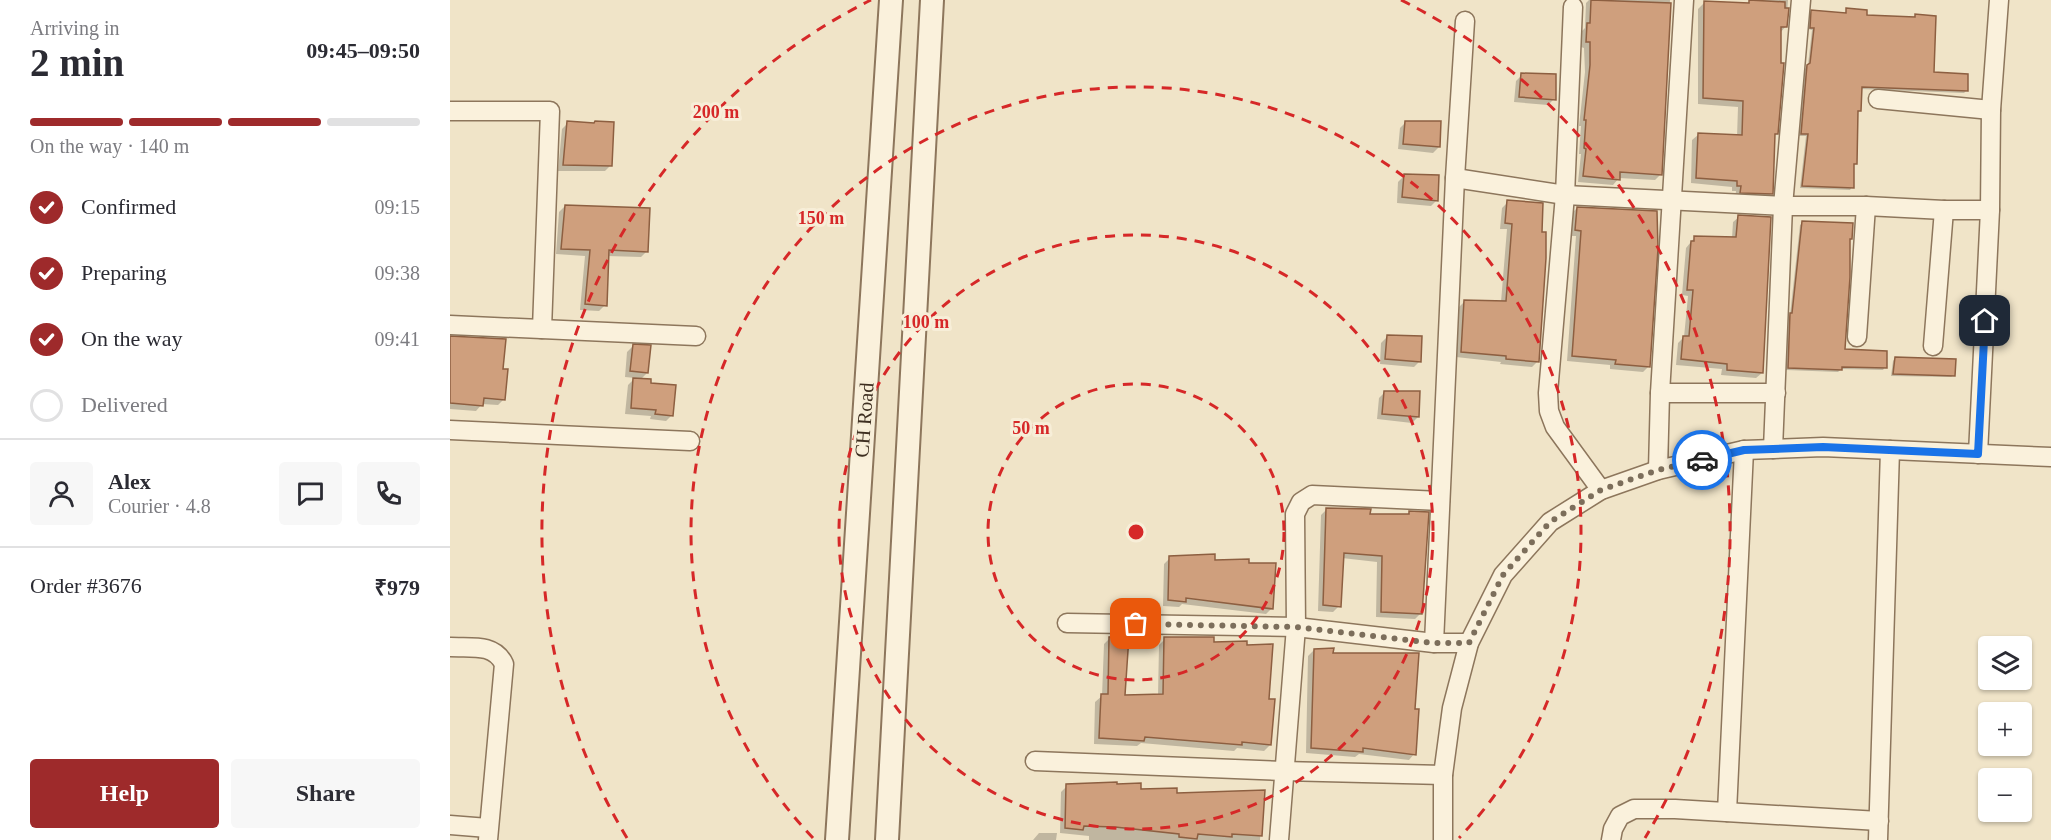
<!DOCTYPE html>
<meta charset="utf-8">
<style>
:root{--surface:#fff;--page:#f7f7f7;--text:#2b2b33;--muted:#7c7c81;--line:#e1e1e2;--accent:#9e2a2b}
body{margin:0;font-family:"Times New Roman",serif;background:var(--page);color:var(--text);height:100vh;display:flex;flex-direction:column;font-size:22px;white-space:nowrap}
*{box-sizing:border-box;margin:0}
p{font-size:20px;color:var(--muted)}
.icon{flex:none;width:33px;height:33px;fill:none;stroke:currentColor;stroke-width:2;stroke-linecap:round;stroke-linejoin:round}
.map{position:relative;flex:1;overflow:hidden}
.details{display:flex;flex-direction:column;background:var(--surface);width:450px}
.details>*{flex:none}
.tools{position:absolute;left:1528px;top:636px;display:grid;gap:12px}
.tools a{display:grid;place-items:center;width:54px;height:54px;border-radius:6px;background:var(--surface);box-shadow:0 2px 4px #0004;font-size:30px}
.pin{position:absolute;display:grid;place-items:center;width:51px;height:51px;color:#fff;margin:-26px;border-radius:12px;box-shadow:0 3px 9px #0006}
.courier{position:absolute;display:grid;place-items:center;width:60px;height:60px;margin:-30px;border:4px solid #1a73e8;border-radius:50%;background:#fff;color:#222;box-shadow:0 2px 8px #0007}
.head em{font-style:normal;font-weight:700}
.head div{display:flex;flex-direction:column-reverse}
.head{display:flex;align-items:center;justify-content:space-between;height:102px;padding:0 30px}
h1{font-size:39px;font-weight:700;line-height:45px}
.bar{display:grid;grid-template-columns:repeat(4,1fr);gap:9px 6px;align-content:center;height:72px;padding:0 30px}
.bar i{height:8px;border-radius:4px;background:var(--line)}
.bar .on{background:var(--accent)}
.bar p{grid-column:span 4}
.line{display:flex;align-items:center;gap:15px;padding:0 30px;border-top:2px solid var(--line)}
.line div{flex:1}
.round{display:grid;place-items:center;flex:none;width:63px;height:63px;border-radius:6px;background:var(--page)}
ol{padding:0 30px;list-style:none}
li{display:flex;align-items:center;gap:18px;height:66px}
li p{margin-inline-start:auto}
li .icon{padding:6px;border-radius:50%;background:var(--accent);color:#fff;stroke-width:4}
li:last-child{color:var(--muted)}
li i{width:33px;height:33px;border:3px solid var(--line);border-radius:50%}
.button{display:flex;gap:12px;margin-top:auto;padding:12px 30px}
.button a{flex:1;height:69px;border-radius:6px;background:var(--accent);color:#fff;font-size:24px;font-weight:700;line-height:69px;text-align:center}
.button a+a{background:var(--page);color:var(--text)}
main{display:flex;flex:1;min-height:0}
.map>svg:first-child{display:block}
</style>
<main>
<section class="details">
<div class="head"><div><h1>2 min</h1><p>Arriving in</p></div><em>09:45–09:50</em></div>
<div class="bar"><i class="on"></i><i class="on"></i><i class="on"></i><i></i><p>On the way · 140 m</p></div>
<ol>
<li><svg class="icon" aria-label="check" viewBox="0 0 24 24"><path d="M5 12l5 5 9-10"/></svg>Confirmed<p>09:15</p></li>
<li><svg class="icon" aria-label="check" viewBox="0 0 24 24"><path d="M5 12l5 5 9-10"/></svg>Preparing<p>09:38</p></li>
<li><svg class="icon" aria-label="check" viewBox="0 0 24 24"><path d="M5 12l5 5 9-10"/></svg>On the way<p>09:41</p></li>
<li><i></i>Delivered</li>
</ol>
<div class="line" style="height:108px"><a class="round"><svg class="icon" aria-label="person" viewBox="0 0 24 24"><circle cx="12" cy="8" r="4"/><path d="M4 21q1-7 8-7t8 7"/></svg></a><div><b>Alex</b><p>Courier · 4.8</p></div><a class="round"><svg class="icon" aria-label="chat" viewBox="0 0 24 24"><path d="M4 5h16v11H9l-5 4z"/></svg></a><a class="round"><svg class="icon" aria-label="phone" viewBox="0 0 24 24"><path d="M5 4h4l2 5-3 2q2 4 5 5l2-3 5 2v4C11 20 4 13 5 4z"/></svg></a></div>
<div class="line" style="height:78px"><div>Order #3676</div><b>₹979</b></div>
<div class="button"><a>Help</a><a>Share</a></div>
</section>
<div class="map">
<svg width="1601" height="840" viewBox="0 0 1601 840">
<rect width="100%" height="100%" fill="#f0e4c8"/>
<g fill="#0003">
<path d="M1139,0H1220L1211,174L1205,180L1169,178L1163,185L1128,182L1131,154H1129L1131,126H1129L1135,72L1134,48L1131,47L1132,31L1135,28L1136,3Z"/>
<path d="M1302,0H1338L1336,26L1330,33L1327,133L1324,136L1321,194L1315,199L1285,198L1286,191H1282V187L1241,183L1242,140L1248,135L1287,137L1288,107L1248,104V9L1254,3L1297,5Z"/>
<path d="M1397,10L1416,16L1463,19L1466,16L1482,73L1517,90L1514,93L1410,89L1402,187L1400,190L1350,188L1356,136H1349L1355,69L1358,65L1362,30L1358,29L1359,14L1362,11L1394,14Z"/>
<path d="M1072,75L1104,99L1098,105L1064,102L1066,81Z"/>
<path d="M956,122L989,147L983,153L948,149L950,128Z"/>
<path d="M118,123L143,125L161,165L155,171H108L112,129Z"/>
<path d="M954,176L987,200L981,206L947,203L948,182Z"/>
<path d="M1058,202L1090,234L1088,361L1082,367L1050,364L1051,362L1006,357L1008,308L1014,302H1051L1057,229H1050L1052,208Z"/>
<path d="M115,206L197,251L191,257L157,256L155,305L149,311L130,310L135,256L106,254L109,212Z"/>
<path d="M1127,208L1199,366L1193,372L1160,369V365L1117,361L1126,236H1119L1121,214Z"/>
<path d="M1289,217L1312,373L1306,378L1271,375L1272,369L1226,365L1228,343L1234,337L1238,296L1232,295L1236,248L1245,237L1282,238L1283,222Z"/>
<path d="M1353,223L1401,239L1398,241L1394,350L1435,367L1433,370L1391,369L1388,372L1336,370L1338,317L1340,315L1350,225Z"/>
<path d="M937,337L970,361L964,367L930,364L931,343Z"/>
<path d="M0,338L51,370L54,399L48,405L32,404L26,411L0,409Z"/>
<path d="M183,346L197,373L190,380L199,385L222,415L216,421L200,419L201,416L175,414L178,385L185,378L175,377L177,352Z"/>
<path d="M1445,358L1504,375L1501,377L1441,376L1443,361Z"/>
<path d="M935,392L968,417L962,423L927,419L929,398Z"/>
<path d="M877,509L919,516L956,515L960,512L971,613L965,619L926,617L927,562L892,558L889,606L883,612L868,611L871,515Z"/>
<path d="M720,558L763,562L822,608L816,614L732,604L729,607L713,606L714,564Z"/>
<path d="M660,638L674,697L708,696L709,645L715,639L762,644L820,745L814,751L787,748L784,751L691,743L687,746L644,744L645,702L652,696L654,644Z"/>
<path d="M864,650L882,654L964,710V754L959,760L909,754L905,757L856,753L858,656Z"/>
<path d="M617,786L690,790L725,795L813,792L810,840H639V836L610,833L611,792Z"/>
<path d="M589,833H607L606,840H583Z"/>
</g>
<g fill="#cf9f7d" stroke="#8d5f41" stroke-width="1.5">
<path d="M1141,0L1221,3L1212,175L1170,172V180L1133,176L1136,149L1134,148L1136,120H1134L1140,65V42H1136L1137,23H1140Z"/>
<path d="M1299,0L1335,2V8H1339L1337,27H1331V63H1334L1328,134H1325L1323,194L1290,193L1291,186H1287V181L1246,178L1248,133L1292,135L1293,101L1253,98L1254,1L1299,3Z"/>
<path d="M1396,8L1417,10V15L1465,17V14L1486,16L1484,72L1518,74V91L1412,87L1411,111H1408L1407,164H1404V188L1352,186L1358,134H1351L1357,65L1360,63L1364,28H1360L1361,10L1396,13Z"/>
<path d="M1071,73L1106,74V100L1069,97Z"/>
<path d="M117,121L144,123L145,121L164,122L162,166L113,165Z"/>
<path d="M955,121H991L990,147L953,144Z"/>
<path d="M954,174L989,175L988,201L952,197Z"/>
<path d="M1057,200L1093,203L1092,232H1096V258L1089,362L1056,359V356L1011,352L1014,300L1056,301L1062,224L1055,223Z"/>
<path d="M115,205L200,208L198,252L159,250L157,306L135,304L140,250L111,249Z"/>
<path d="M1127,207L1207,211L1208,249L1200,367L1165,364L1166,360L1122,356L1131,231L1125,230Z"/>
<path d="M1288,215L1321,217L1313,373L1277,370V364L1231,359L1233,336H1239L1243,290H1237L1241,241H1244V236L1286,237Z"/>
<path d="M1352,221L1403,223L1402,239H1400V277L1395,349L1437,351V368L1392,367V370L1338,368L1340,313H1342Z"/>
<path d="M937,335L972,336L971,362L935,359Z"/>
<path d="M0,336L56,339L53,369H58L55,400L34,398L33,406L0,403Z"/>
<path d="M183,344L201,345L198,373L180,371Z"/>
<path d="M1445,357L1506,359L1505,376L1443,374Z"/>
<path d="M183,378L201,379V383L226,385L223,416L205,414L206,410L181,408Z"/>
<path d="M934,391H970L969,417L932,414Z"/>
<path d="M876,508L921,509L920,514H959V511L979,512L972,614L931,612L932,556L894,553L891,607L873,605Z"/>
<path d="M765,554V560L799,559V563H826L823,609L736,598V602L718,600L719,556Z"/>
<path d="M679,636L675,695L713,694L714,637H764V642L797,641V645L823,644L819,699H825L821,745L792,742V745L695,737L694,741L649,738L651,694H658L659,637Z"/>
<path d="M884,648L883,653H969L965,709H969L966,755L913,748V752L861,748L864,649Z"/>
<path d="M667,782V784L691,783V789L727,788V793L815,790L812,836L782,834V837L748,834L747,839L729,837V834L665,827L634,826L633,830L615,828L616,784Z"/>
</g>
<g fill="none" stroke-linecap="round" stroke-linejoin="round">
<defs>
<g id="minor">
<path d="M1123,7L1115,195L1098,393L1099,411L1105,427L1151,490"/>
<path d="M1428,99L1541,110"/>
<path d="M0,111H100L92,329"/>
<path d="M1005,178L1115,195L1333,206H1416L1494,210H1540"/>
<path d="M0,325L246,336"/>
<path d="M1407,337L1416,206"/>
<path d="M1483,346L1494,210"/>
<path d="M1210,393H1326"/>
<path d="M0,430L240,441"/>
<path d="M1323,449L1333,206L1351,0"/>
<path d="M1528,454L1540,210L1541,110L1549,0"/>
<path d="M1208,470L1210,393L1234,0"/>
<path d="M617,623L846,627L984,643H1019"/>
<path d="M984,643L1005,178L1015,21"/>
<path d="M0,647C21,648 44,643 54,664L38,840"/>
<path d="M585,761L833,771L993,775"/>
<path d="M1277,812L1294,450"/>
<path d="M0,825L38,828"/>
<path d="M829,840L846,627L845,514L851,502L862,495L990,501"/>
<path d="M993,840V775L1002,708L1019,643L1053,575L1100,522L1151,490L1208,470L1294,450L1373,447L1601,457"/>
<path d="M1161,840L1163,829L1170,816L1184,809H1225L1429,821"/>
<path d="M1428,840L1440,450"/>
</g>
<g id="tertiary">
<path d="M387,840L441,0"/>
<path d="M437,840L482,0"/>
</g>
</defs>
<use href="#minor" stroke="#8d765c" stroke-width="21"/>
<use href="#tertiary" stroke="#8d765c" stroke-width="26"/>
<use href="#minor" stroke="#faf1dc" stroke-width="18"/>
<use href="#tertiary" stroke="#faf1dc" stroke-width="22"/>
</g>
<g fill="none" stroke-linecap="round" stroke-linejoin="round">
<path stroke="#7c6e5b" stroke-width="6" stroke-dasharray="0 10.8" d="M686,624L846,627L984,643H1019L1053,575L1100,522L1151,490L1208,470L1252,460"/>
<path stroke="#1a73e8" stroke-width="8" d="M1252,460L1294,450L1373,447L1528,454L1535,321"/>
</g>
<g fill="none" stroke="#d62828" stroke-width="3" stroke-dasharray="10 8">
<circle cx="686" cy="532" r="148"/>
<circle cx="686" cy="532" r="297"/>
<path d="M363 838A445 445 0 1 1 1009 838"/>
<path d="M177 838A594 594 0 0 1 421 0M951 0A594 594 0 0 1 1195 838"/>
</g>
<g text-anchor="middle" stroke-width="6" stroke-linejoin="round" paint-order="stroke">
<g font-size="20" fill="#3d2e20" stroke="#f7eed8">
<text transform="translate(414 420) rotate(-86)" y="7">CH Road</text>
</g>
</g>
<circle cx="686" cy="532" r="9" fill="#d62828" stroke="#f7eed8" stroke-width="3"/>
<g font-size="18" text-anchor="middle" font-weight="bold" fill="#d62828" stroke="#f7eed8" stroke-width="6" stroke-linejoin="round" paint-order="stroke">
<text x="266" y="118">200 m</text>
<text x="371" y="224">150 m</text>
<text x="476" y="328">100 m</text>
<text x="581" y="434">50 m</text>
</g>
</svg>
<div class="tools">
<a><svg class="icon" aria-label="layers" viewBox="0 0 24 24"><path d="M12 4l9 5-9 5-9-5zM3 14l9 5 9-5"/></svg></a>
<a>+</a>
<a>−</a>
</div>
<div class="pin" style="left:686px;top:624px;background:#ea580c"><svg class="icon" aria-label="bag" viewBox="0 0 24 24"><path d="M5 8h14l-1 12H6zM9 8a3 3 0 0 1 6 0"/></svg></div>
<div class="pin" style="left:1535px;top:321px;background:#1f2937"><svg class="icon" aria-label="home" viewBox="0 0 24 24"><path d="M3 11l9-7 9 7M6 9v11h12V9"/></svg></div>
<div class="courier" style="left:1252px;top:460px"><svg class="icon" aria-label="car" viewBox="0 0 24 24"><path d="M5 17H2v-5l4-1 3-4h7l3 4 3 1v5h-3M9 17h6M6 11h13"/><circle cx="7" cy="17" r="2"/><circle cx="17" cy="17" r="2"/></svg></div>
</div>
</main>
